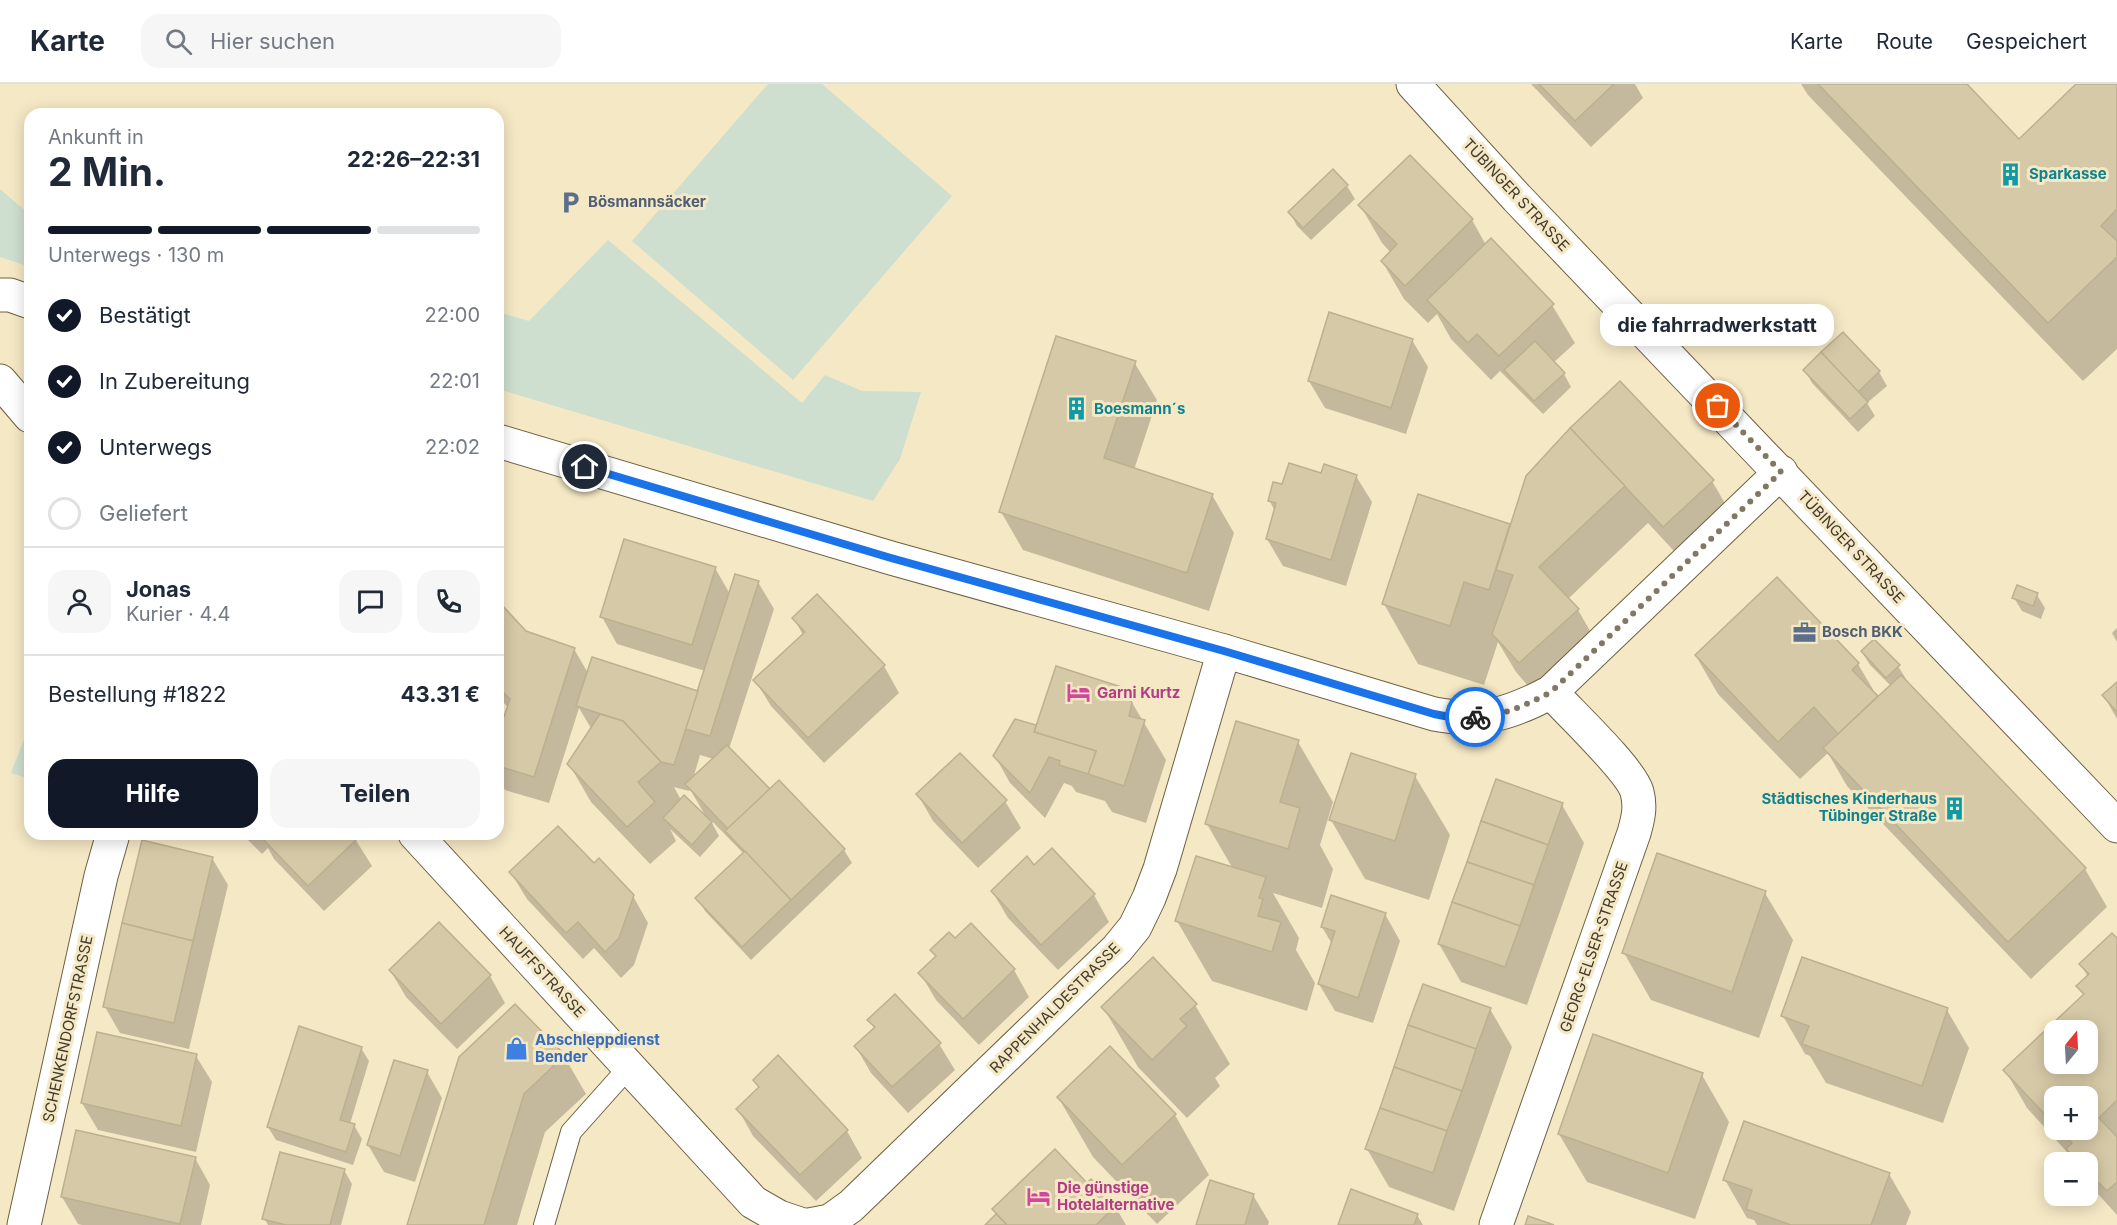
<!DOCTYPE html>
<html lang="de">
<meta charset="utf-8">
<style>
:root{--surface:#fff;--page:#f6f6f7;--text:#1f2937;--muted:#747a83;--line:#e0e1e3;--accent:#111827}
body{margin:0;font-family:Inter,sans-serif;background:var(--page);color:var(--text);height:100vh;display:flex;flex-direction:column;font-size:22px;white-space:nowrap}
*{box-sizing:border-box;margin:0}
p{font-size:20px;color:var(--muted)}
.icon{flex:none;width:33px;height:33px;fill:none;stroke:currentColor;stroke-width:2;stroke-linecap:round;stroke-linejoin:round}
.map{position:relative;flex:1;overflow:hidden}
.side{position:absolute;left:24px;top:24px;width:480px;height:732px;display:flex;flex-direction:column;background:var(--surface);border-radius:18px;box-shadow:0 3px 15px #0003}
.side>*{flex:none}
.needle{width:39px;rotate:18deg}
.fabs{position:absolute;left:2044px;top:936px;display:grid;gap:12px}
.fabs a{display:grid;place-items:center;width:54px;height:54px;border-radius:12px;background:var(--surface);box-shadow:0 3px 15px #0003;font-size:30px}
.pin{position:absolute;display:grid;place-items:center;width:51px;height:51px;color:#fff;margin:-26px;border:3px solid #fff;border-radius:50%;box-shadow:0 2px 6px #0007}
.courier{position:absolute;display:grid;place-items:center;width:60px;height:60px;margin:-30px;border:4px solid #1a73e8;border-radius:50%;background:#fff;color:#222;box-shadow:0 2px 8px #0007}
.bubble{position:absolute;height:42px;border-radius:18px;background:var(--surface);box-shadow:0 3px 15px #0003;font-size:20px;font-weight:700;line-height:42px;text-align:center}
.overview em{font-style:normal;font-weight:700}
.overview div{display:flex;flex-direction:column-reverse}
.overview{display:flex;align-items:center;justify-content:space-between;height:102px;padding:0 24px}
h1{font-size:39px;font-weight:700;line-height:45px}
.bar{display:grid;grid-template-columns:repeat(4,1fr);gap:9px 6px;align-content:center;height:72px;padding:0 24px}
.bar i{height:8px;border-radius:4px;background:var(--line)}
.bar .on{background:var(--accent)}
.bar p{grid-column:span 4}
.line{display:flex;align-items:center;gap:15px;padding:0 24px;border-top:2px solid var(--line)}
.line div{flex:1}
.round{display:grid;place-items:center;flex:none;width:63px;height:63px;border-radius:18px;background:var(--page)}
ol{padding:0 24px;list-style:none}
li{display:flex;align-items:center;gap:18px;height:66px}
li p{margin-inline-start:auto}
li .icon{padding:6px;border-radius:50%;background:var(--accent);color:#fff;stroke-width:4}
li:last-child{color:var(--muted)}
li i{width:33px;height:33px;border:3px solid var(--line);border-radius:50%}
.cta{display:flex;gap:12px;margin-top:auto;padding:12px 24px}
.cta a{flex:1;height:69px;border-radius:18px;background:var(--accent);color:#fff;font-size:24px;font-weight:700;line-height:69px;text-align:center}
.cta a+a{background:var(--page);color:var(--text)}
header{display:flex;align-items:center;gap:36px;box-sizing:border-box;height:84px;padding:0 30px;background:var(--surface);border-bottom:2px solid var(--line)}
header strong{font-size:28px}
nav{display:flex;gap:33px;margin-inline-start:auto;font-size:21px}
.search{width:420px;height:54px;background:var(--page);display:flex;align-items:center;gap:15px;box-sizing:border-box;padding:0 21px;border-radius:18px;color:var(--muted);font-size:22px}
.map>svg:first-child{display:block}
</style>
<header>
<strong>Karte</strong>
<div class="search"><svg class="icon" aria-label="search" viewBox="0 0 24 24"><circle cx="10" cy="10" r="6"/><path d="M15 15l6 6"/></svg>Hier suchen</div>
<nav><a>Karte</a><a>Route</a><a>Gespeichert</a></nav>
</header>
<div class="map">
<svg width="2117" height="1141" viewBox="0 0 2117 1141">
<rect width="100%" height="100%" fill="#f5e8c5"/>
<g fill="#cedfcf">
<path d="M768,0H822L952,112L793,296L632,157Z"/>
<path d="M0,105L30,131V183L0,173Z"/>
<path d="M608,156L802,319L825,291L862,307L921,308L900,375L873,417L498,305V228L529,237Z"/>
<path d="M30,640V695L11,689Z"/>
</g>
<g fill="#0003" fill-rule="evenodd">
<path d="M1531,0H1635L1643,14L1591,63Z"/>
<path d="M1801,0H1965L2019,57L2078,0H2117V265L2083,297L1808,11Z"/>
<path d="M1333,87L1347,102L1355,115L1311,156L1297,142L1290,129Z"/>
<path d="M1360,121L1472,136L1486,161L1552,221L1575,259L1553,279L1564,290L1571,303L1543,330L1500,287L1491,296L1451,255L1437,230L1428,239L1404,215L1382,177L1391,169L1382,159Z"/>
<path d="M1843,250L1879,288L1887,302L1867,319L1875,332L1858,348L1812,299L1805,286Z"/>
<path d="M1412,256L1428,283L1406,350L1325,324L1309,297Z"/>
<path d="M1134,278L1157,316L1134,386L1212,411L1234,449L1209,527L1023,466L1001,428Z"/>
<path d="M1322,391L1356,392L1372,418L1346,502L1283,482L1267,455L1275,427L1269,416L1283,402Z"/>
<path d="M1527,392L1712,397L1734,435L1686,480L1648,439L1568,515L1578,526L1600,564L1541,617L1516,588L1498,558L1484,601L1418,580L1384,520L1419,412L1511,442Z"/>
<path d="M715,484L730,510L758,498L774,525L729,665L769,708L779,698L844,766L852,779L751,876L705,827L697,814L744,770L710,735L719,752L700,773L670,745L676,757L650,780L591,718L569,680L592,646L579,624L549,719L505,706L498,694V655L509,624L498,613V525L525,548L574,565L588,589L699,609L705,587L617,560L602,533ZM700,671L714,675L693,695ZM674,703L689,707L690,705L706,733L681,716Z"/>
<path d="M2037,511L2045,524L2041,535L2022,527L2014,514Z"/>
<path d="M817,512L884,582L899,609L824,679L771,622L755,596L803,551L794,535Z"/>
<path d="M2117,544V558L2112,549Z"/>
<path d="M1862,568L1898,582L1906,595L1905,597L2085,785L2107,823L2031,895L1847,702L1828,669L1800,695L1718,610L1696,572L1858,580L1878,614L1891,602L1870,581Z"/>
<path d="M2117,600V635L2104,612Z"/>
<path d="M1124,605L1166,676L1146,739L1112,728L1105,717L1076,708L1072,702L1064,699L1045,734L1010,699L995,672L1016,636L1037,643Z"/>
<path d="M1298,658L1333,718L1320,761L1333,785L1322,824L1273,809L1299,854L1296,866L1315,899L1307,927L1212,897L1177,837L1233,785L1207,740Z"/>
<path d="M1415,692L1450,751L1429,816L1365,795L1331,736Z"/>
<path d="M918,711L1005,717L1021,744L978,784L933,737Z"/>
<path d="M1562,721L1584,759L1527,921L1461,898L1439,860Z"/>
<path d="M242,750H352L372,782L324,827L274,775L268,764L262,770Z"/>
<path d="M1052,767L1094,811L1109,838L1058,886L1008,834L992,807L1034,783Z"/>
<path d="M212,774L228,801L189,965L120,949L105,923Z"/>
<path d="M594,781L633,812L648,839L634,881L621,894L594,864L583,875L527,815L511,789Z"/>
<path d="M1765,809L1793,856L1759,954L1651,916L1624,869Z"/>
<path d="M1385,830L1400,857L1373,939L1335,927L1319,900L1332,860L1322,843Z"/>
<path d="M955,856L1014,886L1029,913L979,961L936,916L920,889L936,874L932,866Z"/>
<path d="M2117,856V1131L2088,1099V1078H2076L2027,1024L2005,986L2084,912L2078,903L2088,893L2081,881ZM2055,946H2088V980H2055ZM2055,1012H2088V1046H2055Z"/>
<path d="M390,886L490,892L505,919L457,965L406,913Z"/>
<path d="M1195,921L1230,980L1215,994L1220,1002L1187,1034L1138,983L1103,923Z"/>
<path d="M1490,925L1512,963L1454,1127L1389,1103L1367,1065Z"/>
<path d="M1947,926L1969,964L1943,1039L1826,999L1810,972L1805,970L1783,932Z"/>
<path d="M869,936L939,960L955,986L908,1029L871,989L856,963L875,946Z"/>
<path d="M361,964L369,977L350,1040L354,1041L362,1055L353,1081L276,1056L268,1043Z"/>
<path d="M196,972L212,998L196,1068L98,1046L82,1019Z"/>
<path d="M564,972L586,1010L545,1048L517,1141H409L460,974Z"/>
<path d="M427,988L442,1014L415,1098L384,1088L368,1061Z"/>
<path d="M1702,991L1729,1038L1695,1135L1587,1098L1559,1050Z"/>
<path d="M755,996L847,1047L862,1074L816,1117L753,1052L738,1025L760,1005Z"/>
<path d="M1058,1013L1175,1031L1209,1091L1157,1140L1093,1073Z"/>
<path d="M195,1074L210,1101L201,1141H82L78,1140L62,1113Z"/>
<path d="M344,1086L352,1100L341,1141H268L264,1134Z"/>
<path d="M1889,1090L1911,1128L1906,1141H1757L1754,1136L1747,1134L1725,1096Z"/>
<path d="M1091,1097L1115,1122L1126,1141H987L997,1131L994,1126L1087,1101Z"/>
<path d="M1253,1111L1269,1138L1268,1141H1198Z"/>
<path d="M1417,1131L1423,1141H1340Z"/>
</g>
<g fill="#d6c9a7" stroke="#bdb08f" stroke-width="1.5" fill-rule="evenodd">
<path d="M1539,0H1614L1575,37Z"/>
<path d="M1818,0H1967L2019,55L2076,0H2117V125L2101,142L2117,157V173L2048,239Z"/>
<path d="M1410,71L1473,135L1405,202L1381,177L1397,160L1358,121Z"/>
<path d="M1333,85L1348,101L1303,144L1288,128Z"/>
<path d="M1491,154L1554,220L1499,272L1477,250L1468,259L1427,216Z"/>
<path d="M1329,228L1413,255L1391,324L1308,297Z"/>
<path d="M1843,248L1880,287L1858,308L1821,268Z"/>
<path d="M1056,252L1136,277L1104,374L1213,410L1187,489L999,428Z"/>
<path d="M1535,257L1565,289L1534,317L1504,286Z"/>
<path d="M1821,268L1868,318L1850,335L1803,286Z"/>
<path d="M1620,297L1714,396L1663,443L1570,344Z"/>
<path d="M1570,344L1625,402L1539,483L1579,525L1519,579L1492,550L1513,491L1496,486L1526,392Z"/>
<path d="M1289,379L1321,389L1324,380L1357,391L1331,476L1266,455L1276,419L1268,417L1273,398L1282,400Z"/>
<path d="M1418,410L1510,440L1489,506L1464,498L1450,542L1382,520Z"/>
<path d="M624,455L716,483L692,561L600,533Z"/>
<path d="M735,490L759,497L710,652L685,645Z"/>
<path d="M1777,493L1859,579L1852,586L1878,612L1838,650L1814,623L1778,658L1695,571Z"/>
<path d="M2017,501L2038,509L2033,522L2012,514Z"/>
<path d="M817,510L885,581L808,654L753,596L805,548L792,534Z"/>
<path d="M501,520L526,547L575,564L534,693L498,682V650L510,615L498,603V523Z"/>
<path d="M1874,555L1900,581L1886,594L1861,567Z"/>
<path d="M592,573L698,607L674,681L661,678L623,637L576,622Z"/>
<path d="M1056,582L1125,604L1132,619L1129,632L1145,636L1124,702L1088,690L1096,667L1034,648Z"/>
<path d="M1901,591L2086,784L2008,858L1823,664Z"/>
<path d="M2117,598V628L2102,611Z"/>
<path d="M600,630L623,637L661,678L638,698L655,718L627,743L567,680Z"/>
<path d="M1015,635L1036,641L1034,648L1096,667L1088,690L1059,681L1060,677L1049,673L1030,709L993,672Z"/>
<path d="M1236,637L1299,656L1280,718L1300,724L1288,765L1205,740Z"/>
<path d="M727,661L770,705L728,745L685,700Z"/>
<path d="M960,669L1007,716L962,759L916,710Z"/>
<path d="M1351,669L1416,690L1395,757L1329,736Z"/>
<path d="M1496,695L1563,719L1548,761L1481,737Z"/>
<path d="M779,696L845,765L791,816L725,747Z"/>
<path d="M684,711L712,738L692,761L663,734Z"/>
<path d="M1481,737L1548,761L1534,801L1467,778Z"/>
<path d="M558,742L594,779L599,774L634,811L619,854L605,868L578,838L566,849L509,788Z"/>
<path d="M258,750H354L358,754L308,802Z"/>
<path d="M142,756L213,773L193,857L122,839Z"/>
<path d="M1052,764L1095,810L1041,861L991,807L1027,772L1034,781Z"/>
<path d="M745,767L791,816L742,863L695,814Z"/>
<path d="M1657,769L1766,807L1732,908L1622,869Z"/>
<path d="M1196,772L1266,793L1259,814L1263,815L1258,832L1281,838L1272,868L1175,837Z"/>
<path d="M1467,778L1534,801L1520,842L1452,818Z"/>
<path d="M1331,811L1386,829L1358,914L1318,900L1335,847L1321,843Z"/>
<path d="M1452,818L1520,842L1505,883L1438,860Z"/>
<path d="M439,838L491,891L441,940L389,886Z"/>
<path d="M122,839L193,857L174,939L103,923Z"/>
<path d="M971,839L1015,885L963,935L918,889L936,872L930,866L949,848L955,854Z"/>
<path d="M2112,849L2117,854V1016L2099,1034L2117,1053V1098L2107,1107L2088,1088V1078H2079L2066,1065L2072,1059L2059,1046H2088V1012H2055V1041L2003,986L2084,910L2076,902L2089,890L2079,880ZM2055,946H2088V980H2055Z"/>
<path d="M1153,873L1197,920L1180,935L1187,942L1152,976L1101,923Z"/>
<path d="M1802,873L1948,924L1922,1002L1802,960L1809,942L1781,932Z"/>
<path d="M1423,900L1491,924L1476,965L1408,941Z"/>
<path d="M895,910L941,959L892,1003L854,962L875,943L867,936Z"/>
<path d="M515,920L565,971L524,1010L484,1141H407L459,973Z"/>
<path d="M1408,941L1476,965L1462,1007L1394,983Z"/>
<path d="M299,942L362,963L340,1036L355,1040L346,1068L267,1043Z"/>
<path d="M97,948L197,970L181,1042L81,1019Z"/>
<path d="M1593,950L1703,989L1668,1089L1558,1050Z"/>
<path d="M1110,962L1176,1030L1122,1081L1057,1013Z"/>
<path d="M778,971L848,1046L800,1091L736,1025L759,1003L753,996Z"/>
<path d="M394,976L428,986L400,1072L367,1061Z"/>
<path d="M1394,983L1462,1007L1447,1047L1380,1024Z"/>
<path d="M1380,1024L1447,1047L1433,1089L1365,1065Z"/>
<path d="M1744,1037L1890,1089L1871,1141H1791L1746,1125L1752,1106L1723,1096Z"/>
<path d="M76,1046L196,1073L180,1140L61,1113Z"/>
<path d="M1055,1065L1087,1099L1091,1095L1116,1121L1096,1141H1007L992,1125Z"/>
<path d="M280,1068L345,1085L330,1141H286L262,1135Z"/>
<path d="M1210,1096L1254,1110L1245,1141H1196Z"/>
<path d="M1351,1105L1418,1130L1414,1141H1338Z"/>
<path d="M996,1130L1007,1141H985Z"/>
<path d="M1528,1132L1554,1141H1525Z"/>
</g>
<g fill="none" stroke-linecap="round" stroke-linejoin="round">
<defs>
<path id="service" d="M544,1141L571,1048L629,983"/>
<g id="minor">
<path d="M0,211H10L30,218"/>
<path d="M0,297L30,332"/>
<path d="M498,357L891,474L1224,567L1434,630C1480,639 1510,630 1551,608L1781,388"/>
<path d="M415,750L753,1118L779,1133L803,1141"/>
<path d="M24,1141L101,792L113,750"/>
<path d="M809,1141L830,1137L851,1122L1117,865L1135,843L1149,814L1160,785L1224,567"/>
<path d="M1496,1141L1634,749C1638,735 1641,723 1637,708C1631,686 1569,628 1551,608"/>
</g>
<path id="tertiary" d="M1413,0L1517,114L2117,742"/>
</defs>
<use href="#service" stroke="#6d6142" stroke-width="22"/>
<use href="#minor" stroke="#6d6142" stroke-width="35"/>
<use href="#tertiary" stroke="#6d6142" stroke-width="35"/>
<use href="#service" stroke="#fff" stroke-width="20"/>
<use href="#minor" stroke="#fff" stroke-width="33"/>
<use href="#tertiary" stroke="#fff" stroke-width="33"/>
</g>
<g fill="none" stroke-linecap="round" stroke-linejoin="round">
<path stroke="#807863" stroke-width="6" stroke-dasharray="0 10.8" d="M1475,633C1503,632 1526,621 1551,608L1781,388L1718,322"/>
<path stroke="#1a73e8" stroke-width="8" d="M585,383L891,474L1224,567L1434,630L1455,634L1475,633"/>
</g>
<defs>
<symbol id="building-bare" viewBox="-9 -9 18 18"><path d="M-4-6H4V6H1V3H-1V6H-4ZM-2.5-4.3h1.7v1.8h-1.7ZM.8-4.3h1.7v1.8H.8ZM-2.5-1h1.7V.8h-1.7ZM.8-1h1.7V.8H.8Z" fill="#0f9aa8" stroke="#f5e8c5" stroke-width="2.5" paint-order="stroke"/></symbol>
<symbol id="parking-bare" viewBox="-9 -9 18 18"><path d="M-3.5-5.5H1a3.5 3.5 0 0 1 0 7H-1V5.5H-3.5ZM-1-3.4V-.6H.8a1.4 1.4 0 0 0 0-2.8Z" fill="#5c6f8a" stroke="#f5e8c5" stroke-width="2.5" paint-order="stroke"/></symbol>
<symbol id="office-bare" viewBox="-9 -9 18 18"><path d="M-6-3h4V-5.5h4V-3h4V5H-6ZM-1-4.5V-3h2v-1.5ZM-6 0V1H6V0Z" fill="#5c6f8a" stroke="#f5e8c5" stroke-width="2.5" paint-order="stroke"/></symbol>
<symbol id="hotel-bare" viewBox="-9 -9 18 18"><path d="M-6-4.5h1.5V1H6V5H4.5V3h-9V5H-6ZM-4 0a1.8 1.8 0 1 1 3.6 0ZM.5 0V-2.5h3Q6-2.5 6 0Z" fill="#d1479c" stroke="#f5e8c5" stroke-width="2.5" paint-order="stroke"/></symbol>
<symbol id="shop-bare" viewBox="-9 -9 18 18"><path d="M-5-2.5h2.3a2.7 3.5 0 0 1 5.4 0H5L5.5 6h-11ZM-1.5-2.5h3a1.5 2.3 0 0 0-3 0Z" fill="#3f7fe0" stroke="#f5e8c5" stroke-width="2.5" paint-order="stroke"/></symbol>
</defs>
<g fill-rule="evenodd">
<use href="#building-bare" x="1994" y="74" width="33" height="33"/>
<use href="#parking-bare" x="554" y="102" width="33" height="33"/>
<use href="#building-bare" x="1060" y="308" width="33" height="33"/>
<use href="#office-bare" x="1788" y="532" width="33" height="33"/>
<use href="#hotel-bare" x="1062" y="592" width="33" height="33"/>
<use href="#building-bare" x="1938" y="708" width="33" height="33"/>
<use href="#shop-bare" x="500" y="948" width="33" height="33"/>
<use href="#hotel-bare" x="1022" y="1096" width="33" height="33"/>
</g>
<g text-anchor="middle" stroke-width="6" stroke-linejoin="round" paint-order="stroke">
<g font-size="15" font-weight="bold" fill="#0d838f" stroke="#f5e8c5" text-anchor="start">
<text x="2029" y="95">Sparkasse</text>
<text x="1094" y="330">Boesmann´s</text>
<text x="1937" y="720" text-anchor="end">Städtisches Kinderhaus<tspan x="1937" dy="17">Tübinger Straße</tspan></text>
</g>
<g font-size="15" fill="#413b2e" stroke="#f5e8c5">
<text transform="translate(1516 111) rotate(47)" y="5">TÜBINGER STRASSE</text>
<text transform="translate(1851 463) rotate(47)" y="5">TÜBINGER STRASSE</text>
<text transform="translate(1594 863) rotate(-71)" y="5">GEORG-ELSER-STRASSE</text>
<text transform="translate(542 888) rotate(47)" y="5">HAUFFSTRASSE</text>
<text transform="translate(1055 924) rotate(-45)" y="5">RAPPENHALDESTRASSE</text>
<text transform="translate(68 945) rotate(-78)" y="5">SCHENKENDORFSTRASSE</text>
</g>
<g font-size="15" font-weight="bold" fill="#4e5e75" stroke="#f5e8c5" text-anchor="start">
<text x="588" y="123">Bösmannsäcker</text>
<text x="1822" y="553">Bosch BKK</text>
</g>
<g font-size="15" font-weight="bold" fill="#b23c85" stroke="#f5e8c5" text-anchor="start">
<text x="1097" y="614">Garni Kurtz</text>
<text x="1057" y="1109">Die günstige<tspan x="1057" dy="17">Hotelalternative</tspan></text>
</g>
<g font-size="15" font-weight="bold" fill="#366cbe" stroke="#f5e8c5" text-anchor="start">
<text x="535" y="961">Abschleppdienst<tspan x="535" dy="17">Bender</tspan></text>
</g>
</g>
</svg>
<div class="fabs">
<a><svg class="needle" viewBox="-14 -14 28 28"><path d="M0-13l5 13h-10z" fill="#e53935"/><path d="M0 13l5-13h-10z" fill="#747a83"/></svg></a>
<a>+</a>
<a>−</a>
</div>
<div class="pin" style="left:1718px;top:322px;background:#ea580c"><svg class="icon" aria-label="bag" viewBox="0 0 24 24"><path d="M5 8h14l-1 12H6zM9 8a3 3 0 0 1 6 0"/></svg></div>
<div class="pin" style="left:585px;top:383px;background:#1f2937"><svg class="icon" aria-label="home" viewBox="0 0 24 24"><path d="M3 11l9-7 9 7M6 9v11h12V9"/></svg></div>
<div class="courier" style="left:1475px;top:633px"><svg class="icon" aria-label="bike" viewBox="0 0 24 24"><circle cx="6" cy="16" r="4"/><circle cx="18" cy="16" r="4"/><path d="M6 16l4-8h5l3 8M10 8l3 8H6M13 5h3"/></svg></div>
<div class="bubble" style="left:1600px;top:220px;width:234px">die fahrradwerkstatt</div>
<section class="side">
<div class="overview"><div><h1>2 Min.</h1><p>Ankunft in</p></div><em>22:26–22:31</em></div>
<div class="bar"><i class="on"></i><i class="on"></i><i class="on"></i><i></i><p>Unterwegs · 130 m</p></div>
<ol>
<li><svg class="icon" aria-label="check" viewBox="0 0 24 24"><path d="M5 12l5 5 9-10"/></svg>Bestätigt<p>22:00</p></li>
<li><svg class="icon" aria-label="check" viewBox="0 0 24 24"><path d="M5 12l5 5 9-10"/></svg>In Zubereitung<p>22:01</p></li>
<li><svg class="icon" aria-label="check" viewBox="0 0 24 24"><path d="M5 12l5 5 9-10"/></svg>Unterwegs<p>22:02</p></li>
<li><i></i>Geliefert</li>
</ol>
<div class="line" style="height:108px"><a class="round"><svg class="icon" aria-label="person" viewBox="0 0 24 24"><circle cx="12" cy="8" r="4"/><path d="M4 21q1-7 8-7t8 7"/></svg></a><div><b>Jonas</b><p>Kurier · 4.4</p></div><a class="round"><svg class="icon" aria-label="chat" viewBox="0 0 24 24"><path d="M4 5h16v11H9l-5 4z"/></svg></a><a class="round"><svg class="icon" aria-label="phone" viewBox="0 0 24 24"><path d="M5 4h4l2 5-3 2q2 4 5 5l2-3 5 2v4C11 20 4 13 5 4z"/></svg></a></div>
<div class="line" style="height:78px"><div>Bestellung #1822</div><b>43.31 €</b></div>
<div class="cta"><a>Hilfe</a><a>Teilen</a></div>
</section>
</div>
